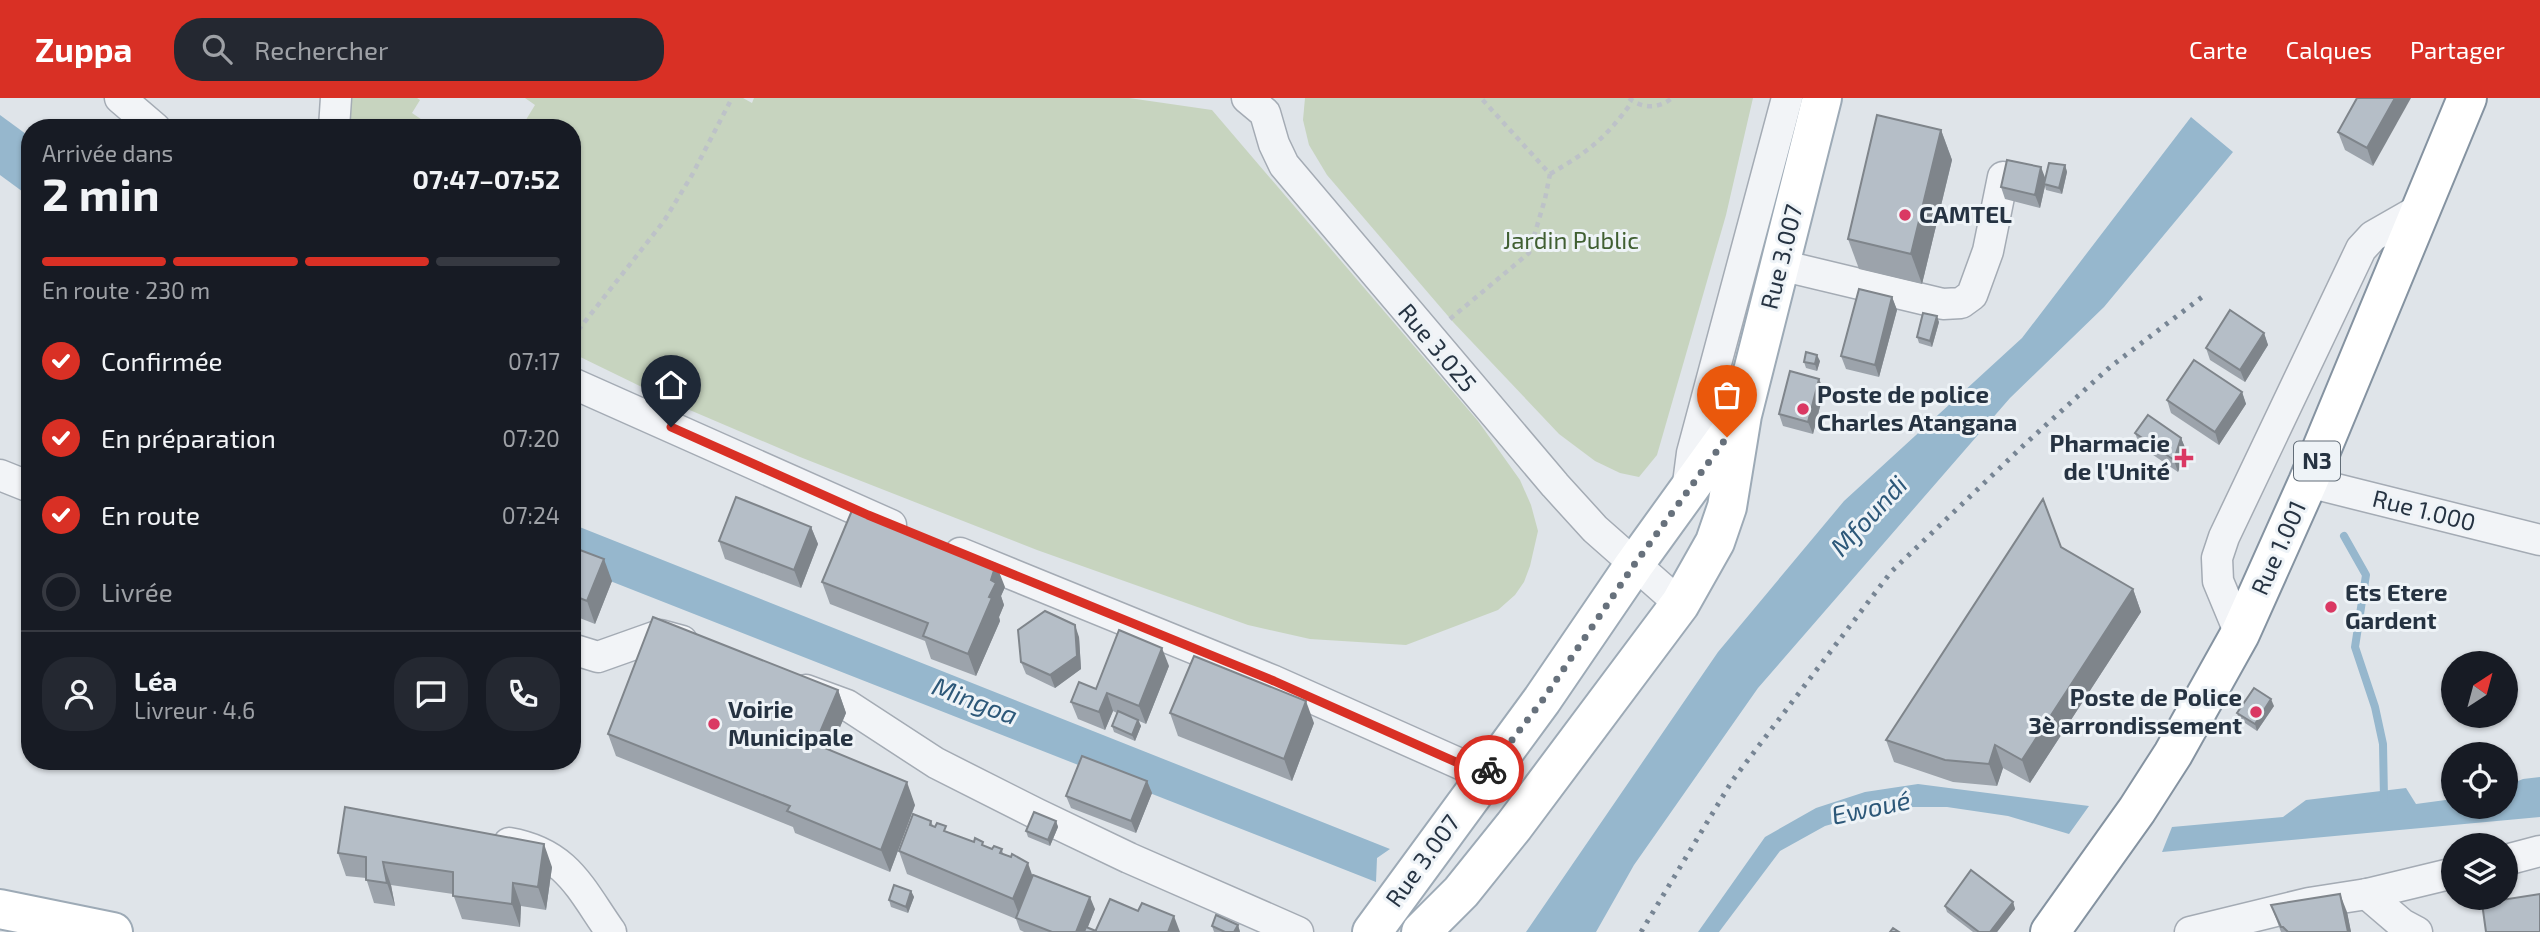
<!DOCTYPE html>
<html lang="fr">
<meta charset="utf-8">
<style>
:root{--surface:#171b24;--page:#242831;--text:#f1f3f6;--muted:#9ea1a6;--line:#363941;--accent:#d93025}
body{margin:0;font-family:"Exo 2",sans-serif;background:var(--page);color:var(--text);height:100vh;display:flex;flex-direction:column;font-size:26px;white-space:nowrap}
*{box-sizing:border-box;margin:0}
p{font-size:23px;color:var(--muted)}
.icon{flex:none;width:38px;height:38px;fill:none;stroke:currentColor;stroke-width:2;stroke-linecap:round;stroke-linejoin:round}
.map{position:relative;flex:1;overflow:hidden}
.side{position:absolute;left:21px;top:21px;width:560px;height:651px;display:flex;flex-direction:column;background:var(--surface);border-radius:28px;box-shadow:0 2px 5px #0004}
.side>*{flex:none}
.needle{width:46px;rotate:36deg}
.tools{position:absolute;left:2441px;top:553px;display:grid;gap:14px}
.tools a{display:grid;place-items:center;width:77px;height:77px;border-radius:50%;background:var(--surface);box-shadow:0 2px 5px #0004;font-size:35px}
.pin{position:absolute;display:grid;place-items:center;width:60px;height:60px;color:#fff;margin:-72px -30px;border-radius:50% 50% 50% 0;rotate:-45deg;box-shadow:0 0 7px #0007}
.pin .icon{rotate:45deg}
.courier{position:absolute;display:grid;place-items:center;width:70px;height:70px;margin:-35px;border:5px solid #d93025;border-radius:50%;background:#fff;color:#222;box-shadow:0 2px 9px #0007}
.head em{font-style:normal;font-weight:700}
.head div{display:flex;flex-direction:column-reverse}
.head{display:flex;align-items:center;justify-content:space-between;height:119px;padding:0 21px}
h1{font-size:46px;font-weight:700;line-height:52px}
.bar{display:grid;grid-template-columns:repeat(4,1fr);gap:10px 7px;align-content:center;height:84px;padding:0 21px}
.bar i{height:9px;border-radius:5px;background:var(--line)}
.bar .on{background:var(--accent)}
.bar p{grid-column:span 4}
.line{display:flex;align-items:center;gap:18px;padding:0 21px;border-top:2px solid var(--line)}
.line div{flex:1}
.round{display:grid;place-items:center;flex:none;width:74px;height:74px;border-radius:28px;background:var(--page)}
ol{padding:0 21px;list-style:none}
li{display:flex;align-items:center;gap:21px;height:77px}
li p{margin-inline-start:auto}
li .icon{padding:7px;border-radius:50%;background:var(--accent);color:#fff;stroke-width:4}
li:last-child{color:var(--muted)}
li i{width:38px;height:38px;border:4px solid var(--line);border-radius:50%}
header{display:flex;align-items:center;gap:42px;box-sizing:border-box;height:98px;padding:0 35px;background:var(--accent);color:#fff}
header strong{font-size:33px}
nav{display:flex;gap:38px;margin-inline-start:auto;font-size:24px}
.search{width:490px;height:63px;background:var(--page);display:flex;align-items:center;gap:18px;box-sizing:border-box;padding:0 24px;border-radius:28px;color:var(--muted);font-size:26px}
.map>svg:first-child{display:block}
</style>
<header>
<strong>Zuppa</strong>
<div class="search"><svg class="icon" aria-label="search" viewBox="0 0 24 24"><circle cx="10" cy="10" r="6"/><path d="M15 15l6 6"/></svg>Rechercher</div>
<nav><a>Carte</a><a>Calques</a><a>Partager</a></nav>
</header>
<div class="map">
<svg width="2540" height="834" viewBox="0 0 2540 834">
<rect width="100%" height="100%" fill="#dfe4e9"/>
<g fill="#c7d4bf">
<path d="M346,0H417L420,2L412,15L434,30H347Z"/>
<path d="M525,0H743L752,5L754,0H1129L1212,12L1478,323L1520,382L1531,407L1538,433L1530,468L1524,484L1515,497L1498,512L1406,547L1310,541L1248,527L1037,452L800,359L685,310L572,255V30H521L535,7Z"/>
<path d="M1305,0H1753L1726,117L1657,357L1639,379L1620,375L1595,363L1559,336L1454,225L1327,77L1309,47L1303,22Z"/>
</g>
<g fill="#96b7cd">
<path d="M0,17L30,39V99L0,77Z"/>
<path d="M2191,19L2233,54L2104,209L2010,300L1758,590L1634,767L1596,834H1526L1718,554L1844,403L2022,240Z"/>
<path d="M572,426L1390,751L1377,760L1376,784L572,468Z"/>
<path d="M2540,679V719L2162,754L2172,729L2283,719L2306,702L2406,690L2416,706L2453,701L2454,709H2506V688L2523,681Z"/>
<path d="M1918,686L2089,708L2069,736L2008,718L1947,709H1892L1825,728L1780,753L1719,834H1698L1765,739L1816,710L1865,694Z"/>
</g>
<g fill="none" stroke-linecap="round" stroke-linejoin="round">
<path stroke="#96b7cd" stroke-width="8" d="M2344,438L2366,477L2355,549L2375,609L2383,646L2384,701"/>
<defs>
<g id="minor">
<path d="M120,0L155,30"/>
<path d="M1247,0L1265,15L1274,46L1284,67L1555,387L1595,431L1680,506"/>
<path d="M334,30L336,0"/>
<path d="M1780,167L1943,206L1961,205L1972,197L1988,153L2003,79"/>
<path d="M572,285L891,427"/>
<path d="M0,377L30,389"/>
<path d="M2308,384L2540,442"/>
<path d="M1687,393L1692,355L1787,0"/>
<path d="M960,455L1274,583L1485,677"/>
<path d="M2240,536L2218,483L2217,460L2224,439L2361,151L2373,138L2422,110"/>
<path d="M572,551L598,559L660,537L682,543"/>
<path d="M806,592L847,607L936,665L1037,716L1129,760L1298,834"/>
<path d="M509,745C567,755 580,790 611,834"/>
<path d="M2506,762L2540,753"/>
<path d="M2367,796L2402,826L2417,834"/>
<path d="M2190,834L2309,805L2367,796L2454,775"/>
</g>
<g id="major">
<path d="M0,811L113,834"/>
<path d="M1372,834L1542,602L1634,467L1735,327"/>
<path d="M1421,834L1461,794L1514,728L1680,506L1715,444L1727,409L1742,317L1822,0"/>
</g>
<path id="highway" d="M2050,834L2137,712L2173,656L2240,536L2308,384L2467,0"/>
</defs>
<use href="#minor" stroke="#a4abb4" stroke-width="33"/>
<use href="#major" stroke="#9daab6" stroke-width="42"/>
<use href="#highway" stroke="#8593a1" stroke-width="42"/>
<g stroke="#bdc2c8" stroke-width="4.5" stroke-dasharray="5 5" stroke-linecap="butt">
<path d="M1629,0C1642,11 1659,11 1672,0"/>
<path d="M1550,76C1589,53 1605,41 1632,4"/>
<path d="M1450,221L1529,155L1545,101L1550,76L1481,0"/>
<path d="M572,240L664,123L692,77L732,0"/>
</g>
<use href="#minor" stroke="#f2f4f7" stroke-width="30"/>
<use href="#major" stroke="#fff" stroke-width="38"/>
<use href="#highway" stroke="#fff" stroke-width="38"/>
<path stroke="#778594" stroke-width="5" stroke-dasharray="3.5 7" stroke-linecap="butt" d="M1641,834L1732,683L1891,474L2025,346L2110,269L2202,199"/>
</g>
<g fill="#9ca3ab">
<path d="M2357,0L2373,68L2345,52L2338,34Z"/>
<path d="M1941,32L1952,62L1922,186L1859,171L1848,141Z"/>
<path d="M2065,67L2067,74L2062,96L2046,92L2045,88L2040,110L2005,101L2001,89L2045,80Z"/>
<path d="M1892,199L1897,212L1879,279L1846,271L1841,258Z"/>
<path d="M1939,224L1932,249L1919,245L1917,239Z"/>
<path d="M2264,235L2268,247L2245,284L2210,262L2206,250Z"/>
<path d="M1820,263L1817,273L1806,270L1804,264Z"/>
<path d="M1824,293L1813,336L1783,328L1779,316Z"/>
<path d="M2242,294L2246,306L2219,347L2171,315L2167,302Z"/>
<path d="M2135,335L2181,340L2186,352L2178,374L2140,348Z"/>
<path d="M811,429L818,446L801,490L725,461L719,443Z"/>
<path d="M572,449L612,483L595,526L572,517Z"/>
<path d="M2061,449L2133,491L2141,514L2030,685L2003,670L1997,688L1953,684L1894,664L1886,642Z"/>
<path d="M822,484L1005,489L1001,498L1004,507L999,519L1000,523L976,578L931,561L925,543L830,506Z"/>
<path d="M1079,539L1081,571L1055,590L1026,576L1021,564Z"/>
<path d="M1169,568L1146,626L1139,623L1141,628L1135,643L1114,634L1112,628L1117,615L1113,613L1105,632L1078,621L1071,604L1096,591Z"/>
<path d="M838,592L846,615L830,653L915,707L890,774L795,735L793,729L616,658L608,636Z"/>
<path d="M2274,608L2257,633L2239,621L2237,615Z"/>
<path d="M1170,615L1314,625L1292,683L1178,638Z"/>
<path d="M1147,683L1152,695L1136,735L1071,710L1066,698Z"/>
<path d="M931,723L933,728L948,734L992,751H1002L1003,756L1033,779L1095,811L1087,830L1096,833L1180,834H1024L1020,832L1016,821L907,776L899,753Z"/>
<path d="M1056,723L1058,729L1050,748L1028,739L1026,733Z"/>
<path d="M338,755L552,769L546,812L521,808L520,829L462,821L453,796L391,787L395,808L374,805L366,780L346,778Z"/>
<path d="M911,793L914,799L908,815L891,809L889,802Z"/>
<path d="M2013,804L2015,811L1997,834H1973L1947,814L1945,808Z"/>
<path d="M2271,807L2347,814L2351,834H2281Z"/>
<path d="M1238,827L1240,834H1214L1212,828Z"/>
</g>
<g fill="#7f858b">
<path d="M2395,0H2411L2373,68L2367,50Z"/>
<path d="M1941,32L1952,62L1922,186L1911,156Z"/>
<path d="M2065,67L2067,74L2062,96L2059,90Z"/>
<path d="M2041,69L2046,82L2044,86L2045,88L2040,110L2035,97Z"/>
<path d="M1892,199L1897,212L1879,279L1875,267Z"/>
<path d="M1937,218L1939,224L1932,249L1930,243Z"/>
<path d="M2264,235L2268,247L2245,284L2240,272Z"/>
<path d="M1817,257L1820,263L1817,273L1815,266Z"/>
<path d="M1819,281L1824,293L1813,336L1808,324Z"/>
<path d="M2242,294L2246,306L2219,347L2215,334Z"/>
<path d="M2181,340L2186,352L2178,374L2174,362Z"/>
<path d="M811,429L818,446L801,490L794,472Z"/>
<path d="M604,461L612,483L595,526L587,503Z"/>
<path d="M996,466L1005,489L1001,498L1004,507L999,519L1000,523L976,578L968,556L989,499L991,482Z"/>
<path d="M2133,491L2141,514L2030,685L2022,662Z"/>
<path d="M1075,527L1079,539L1081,571L1055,590L1050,577Z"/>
<path d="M1162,550L1169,568L1146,626L1139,608Z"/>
<path d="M838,592L846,615L823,669L815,646Z"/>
<path d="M1107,595L1113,613L1105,632L1099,614Z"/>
<path d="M2271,601L2274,608L2257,633L2255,626Z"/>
<path d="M1306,603L1314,625L1292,683L1284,661Z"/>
<path d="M1138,622L1141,628L1135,643L1132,637Z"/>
<path d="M1995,647L2003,670L1997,688L1989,666Z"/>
<path d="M1147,683L1152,695L1136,735L1131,723Z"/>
<path d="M907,684L915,707L890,774L881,752Z"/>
<path d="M1056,723L1058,729L1050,748L1048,742Z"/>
<path d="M544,746L552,769L546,812L538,789Z"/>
<path d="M383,764L391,787L395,808L387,785Z"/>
<path d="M1028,765L1036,788L1022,824L1013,801Z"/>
<path d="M513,785L521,808L520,829L512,806Z"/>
<path d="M911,793L914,799L908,815L906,809Z"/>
<path d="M2340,796L2347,814L2351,834H2348Z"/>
<path d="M1090,799L1095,811L1086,834H1076Z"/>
<path d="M2013,804L2015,811L1997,834H1990Z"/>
<path d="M1174,818L1180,834H1168Z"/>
<path d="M1238,827L1240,834H1234Z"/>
</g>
<g fill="#b5bec7" stroke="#7f858b" stroke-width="2">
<path d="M2357,0H2395L2367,50L2338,34Z"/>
<path d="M1877,17L1941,32L1911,156L1848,141Z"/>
<path d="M2007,62L2041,69L2035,97L2001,89Z"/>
<path d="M2049,65L2065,67L2059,90L2044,86Z"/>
<path d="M1859,191L1892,199L1875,267L1841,258Z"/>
<path d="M2230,212L2264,235L2240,272L2206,250Z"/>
<path d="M1923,215L1937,218L1930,243L1917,239Z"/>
<path d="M1806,254L1817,257L1815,266L1804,264Z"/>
<path d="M2194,262L2242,294L2215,334L2167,302Z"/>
<path d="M1790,273L1819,281L1808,324L1779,316Z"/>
<path d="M2148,317L2181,340L2174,362L2135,335Z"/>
<path d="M736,399L811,429L794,472L719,443Z"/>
<path d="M2043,401L2061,449L2133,491L2022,662L1995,647L1989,666L1945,662L1886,642Z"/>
<path d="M853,410L996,466L991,482L996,485L989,499L992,500L968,556L923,538L928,525L822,484Z"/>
<path d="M572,449L604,461L587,503L572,497Z"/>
<path d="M1045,513L1075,527L1077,558L1050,577L1021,564L1018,532Z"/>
<path d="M653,519L838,592L815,646L907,684L881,752L787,713L790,708L608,636Z"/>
<path d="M1119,532L1162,550L1139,608L1107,595L1099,614L1071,604L1079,584L1096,591Z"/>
<path d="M1194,558L1306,603L1284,661L1170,615Z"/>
<path d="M2254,590L2271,601L2255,626L2237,615Z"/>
<path d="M1118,613L1138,622L1132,637L1112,628Z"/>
<path d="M1082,658L1147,683L1131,723L1066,698Z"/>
<path d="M345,709L544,746L538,789L513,785L512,806L453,798V774L383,764L387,785L366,782V759L338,755Z"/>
<path d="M1034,714L1056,723L1048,742L1026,733Z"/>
<path d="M913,716L931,723L930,727L935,729L937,725L946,728L944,733L974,744L975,740L983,744L982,747L992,751L994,748L1002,751L1000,755L1011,759L1012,756L1028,765L1013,801L899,753Z"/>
<path d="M1971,772L2013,804L1990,834H1979L1945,808Z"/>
<path d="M1033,777L1090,799L1076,834H1052L1016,820Z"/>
<path d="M894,787L911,793L906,809L889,802Z"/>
<path d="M2340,796L2348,834H2288L2283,829H2281L2271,807Z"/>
<path d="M2540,796V834H2486L2482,805Z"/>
<path d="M1110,801L1138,813L1142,805L1174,818L1168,834H1095Z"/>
<path d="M1216,817L1238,827L1234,834H1225L1212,828Z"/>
<path d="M1086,829L1096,833V834H1084Z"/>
<path d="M1893,830L1899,834H1890Z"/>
</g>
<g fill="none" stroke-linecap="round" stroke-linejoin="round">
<path stroke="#67717c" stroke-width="7" stroke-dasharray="0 12.6" d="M1489,672L1542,603L1634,467L1727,339"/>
<path stroke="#d93025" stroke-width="9" d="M671,329L868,417L1274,583L1485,677L1489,672"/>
</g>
<g fill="#da3863" stroke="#eef3f7" stroke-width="2.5">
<circle cx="1905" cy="117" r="7"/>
<circle cx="1803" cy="311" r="7"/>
<path d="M2180.5 349.5h7v7h7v7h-7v7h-7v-7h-7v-7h7z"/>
<circle cx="2331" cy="509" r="7"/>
<circle cx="2256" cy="614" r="7"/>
<circle cx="714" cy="626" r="7"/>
</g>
<g text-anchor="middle" stroke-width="6" stroke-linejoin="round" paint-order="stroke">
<rect fill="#eef3f7" stroke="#626d78" stroke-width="2" x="2294" y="343.5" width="46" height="39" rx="5"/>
<g font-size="23" font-weight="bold" fill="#263342">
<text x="2317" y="371">N3</text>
</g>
<g font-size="24" font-weight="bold" fill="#263342" stroke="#eef3f7" text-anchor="start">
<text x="1919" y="125">CAMTEL</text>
<text x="1817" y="305">Poste de police<tspan x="1817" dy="28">Charles Atangana</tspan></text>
<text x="2170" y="354" text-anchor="end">Pharmacie<tspan x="2170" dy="28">de l'Unité</tspan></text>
<text x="2345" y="503">Ets Etere<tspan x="2345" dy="28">Gardent</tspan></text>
<text x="2242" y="608" text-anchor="end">Poste de Police<tspan x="2242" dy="28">3è arrondissement</tspan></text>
<text x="728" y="620">Voirie<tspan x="728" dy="28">Municipale</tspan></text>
</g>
<g font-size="24" fill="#405f32" stroke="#eef3f7">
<text x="1571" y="151">Jardin Public</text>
</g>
<g font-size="24" fill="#263342" stroke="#eef3f7">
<text transform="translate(1782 159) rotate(-76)" y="8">Rue 3.007</text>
<text transform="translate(1437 250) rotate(50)" y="8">Rue 3.025</text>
<text transform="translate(2424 413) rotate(14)" y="8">Rue 1.000</text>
<text transform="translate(2279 450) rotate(-66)" y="8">Rue 1.001</text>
<text transform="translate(1423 763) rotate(-54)" y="8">Rue 3.007</text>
</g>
<g font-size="26" font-style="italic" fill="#2d5879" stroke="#eef3f7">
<text transform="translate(1869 418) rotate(-47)" y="9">Mfoundi</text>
<text transform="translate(975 603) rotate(21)" y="9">Mingoa</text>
<text transform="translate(1871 710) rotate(-12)" y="9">Ewoué</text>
</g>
</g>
</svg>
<div class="tools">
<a><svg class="needle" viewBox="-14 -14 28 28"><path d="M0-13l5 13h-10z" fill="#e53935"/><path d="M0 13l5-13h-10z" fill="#9ea1a6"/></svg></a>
<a><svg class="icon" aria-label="locate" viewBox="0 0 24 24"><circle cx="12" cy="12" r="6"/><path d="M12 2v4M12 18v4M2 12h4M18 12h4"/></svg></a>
<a><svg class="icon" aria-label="layers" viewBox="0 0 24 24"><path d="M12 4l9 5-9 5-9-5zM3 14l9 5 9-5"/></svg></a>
</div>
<div class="pin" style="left:1727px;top:339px;background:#ea580c"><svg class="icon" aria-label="bag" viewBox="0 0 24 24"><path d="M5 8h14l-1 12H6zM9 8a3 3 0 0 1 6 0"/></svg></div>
<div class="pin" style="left:671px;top:329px;background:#1f2937"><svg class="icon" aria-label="home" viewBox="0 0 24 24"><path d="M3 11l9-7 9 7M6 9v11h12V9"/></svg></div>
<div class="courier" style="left:1489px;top:672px"><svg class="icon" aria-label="bike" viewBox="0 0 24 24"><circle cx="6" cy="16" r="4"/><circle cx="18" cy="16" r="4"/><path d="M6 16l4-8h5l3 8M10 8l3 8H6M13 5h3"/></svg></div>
<section class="side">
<div class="head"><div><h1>2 min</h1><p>Arrivée dans</p></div><em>07:47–07:52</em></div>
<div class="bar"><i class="on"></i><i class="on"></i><i class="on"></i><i></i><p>En route · 230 m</p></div>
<ol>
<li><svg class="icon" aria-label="check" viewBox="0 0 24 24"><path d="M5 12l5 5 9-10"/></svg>Confirmée<p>07:17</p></li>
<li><svg class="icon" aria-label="check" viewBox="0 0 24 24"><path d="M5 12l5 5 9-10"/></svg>En préparation<p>07:20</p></li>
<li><svg class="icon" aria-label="check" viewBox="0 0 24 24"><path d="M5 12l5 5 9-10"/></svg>En route<p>07:24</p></li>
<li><i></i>Livrée</li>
</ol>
<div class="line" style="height:126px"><a class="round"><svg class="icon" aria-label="person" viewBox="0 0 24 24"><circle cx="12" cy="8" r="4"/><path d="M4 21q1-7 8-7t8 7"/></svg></a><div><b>Léa</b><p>Livreur · 4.6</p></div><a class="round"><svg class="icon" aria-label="chat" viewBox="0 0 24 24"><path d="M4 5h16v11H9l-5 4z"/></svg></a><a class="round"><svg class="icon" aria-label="phone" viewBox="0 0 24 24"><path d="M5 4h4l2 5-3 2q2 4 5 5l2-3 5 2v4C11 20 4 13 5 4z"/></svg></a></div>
</section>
</div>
